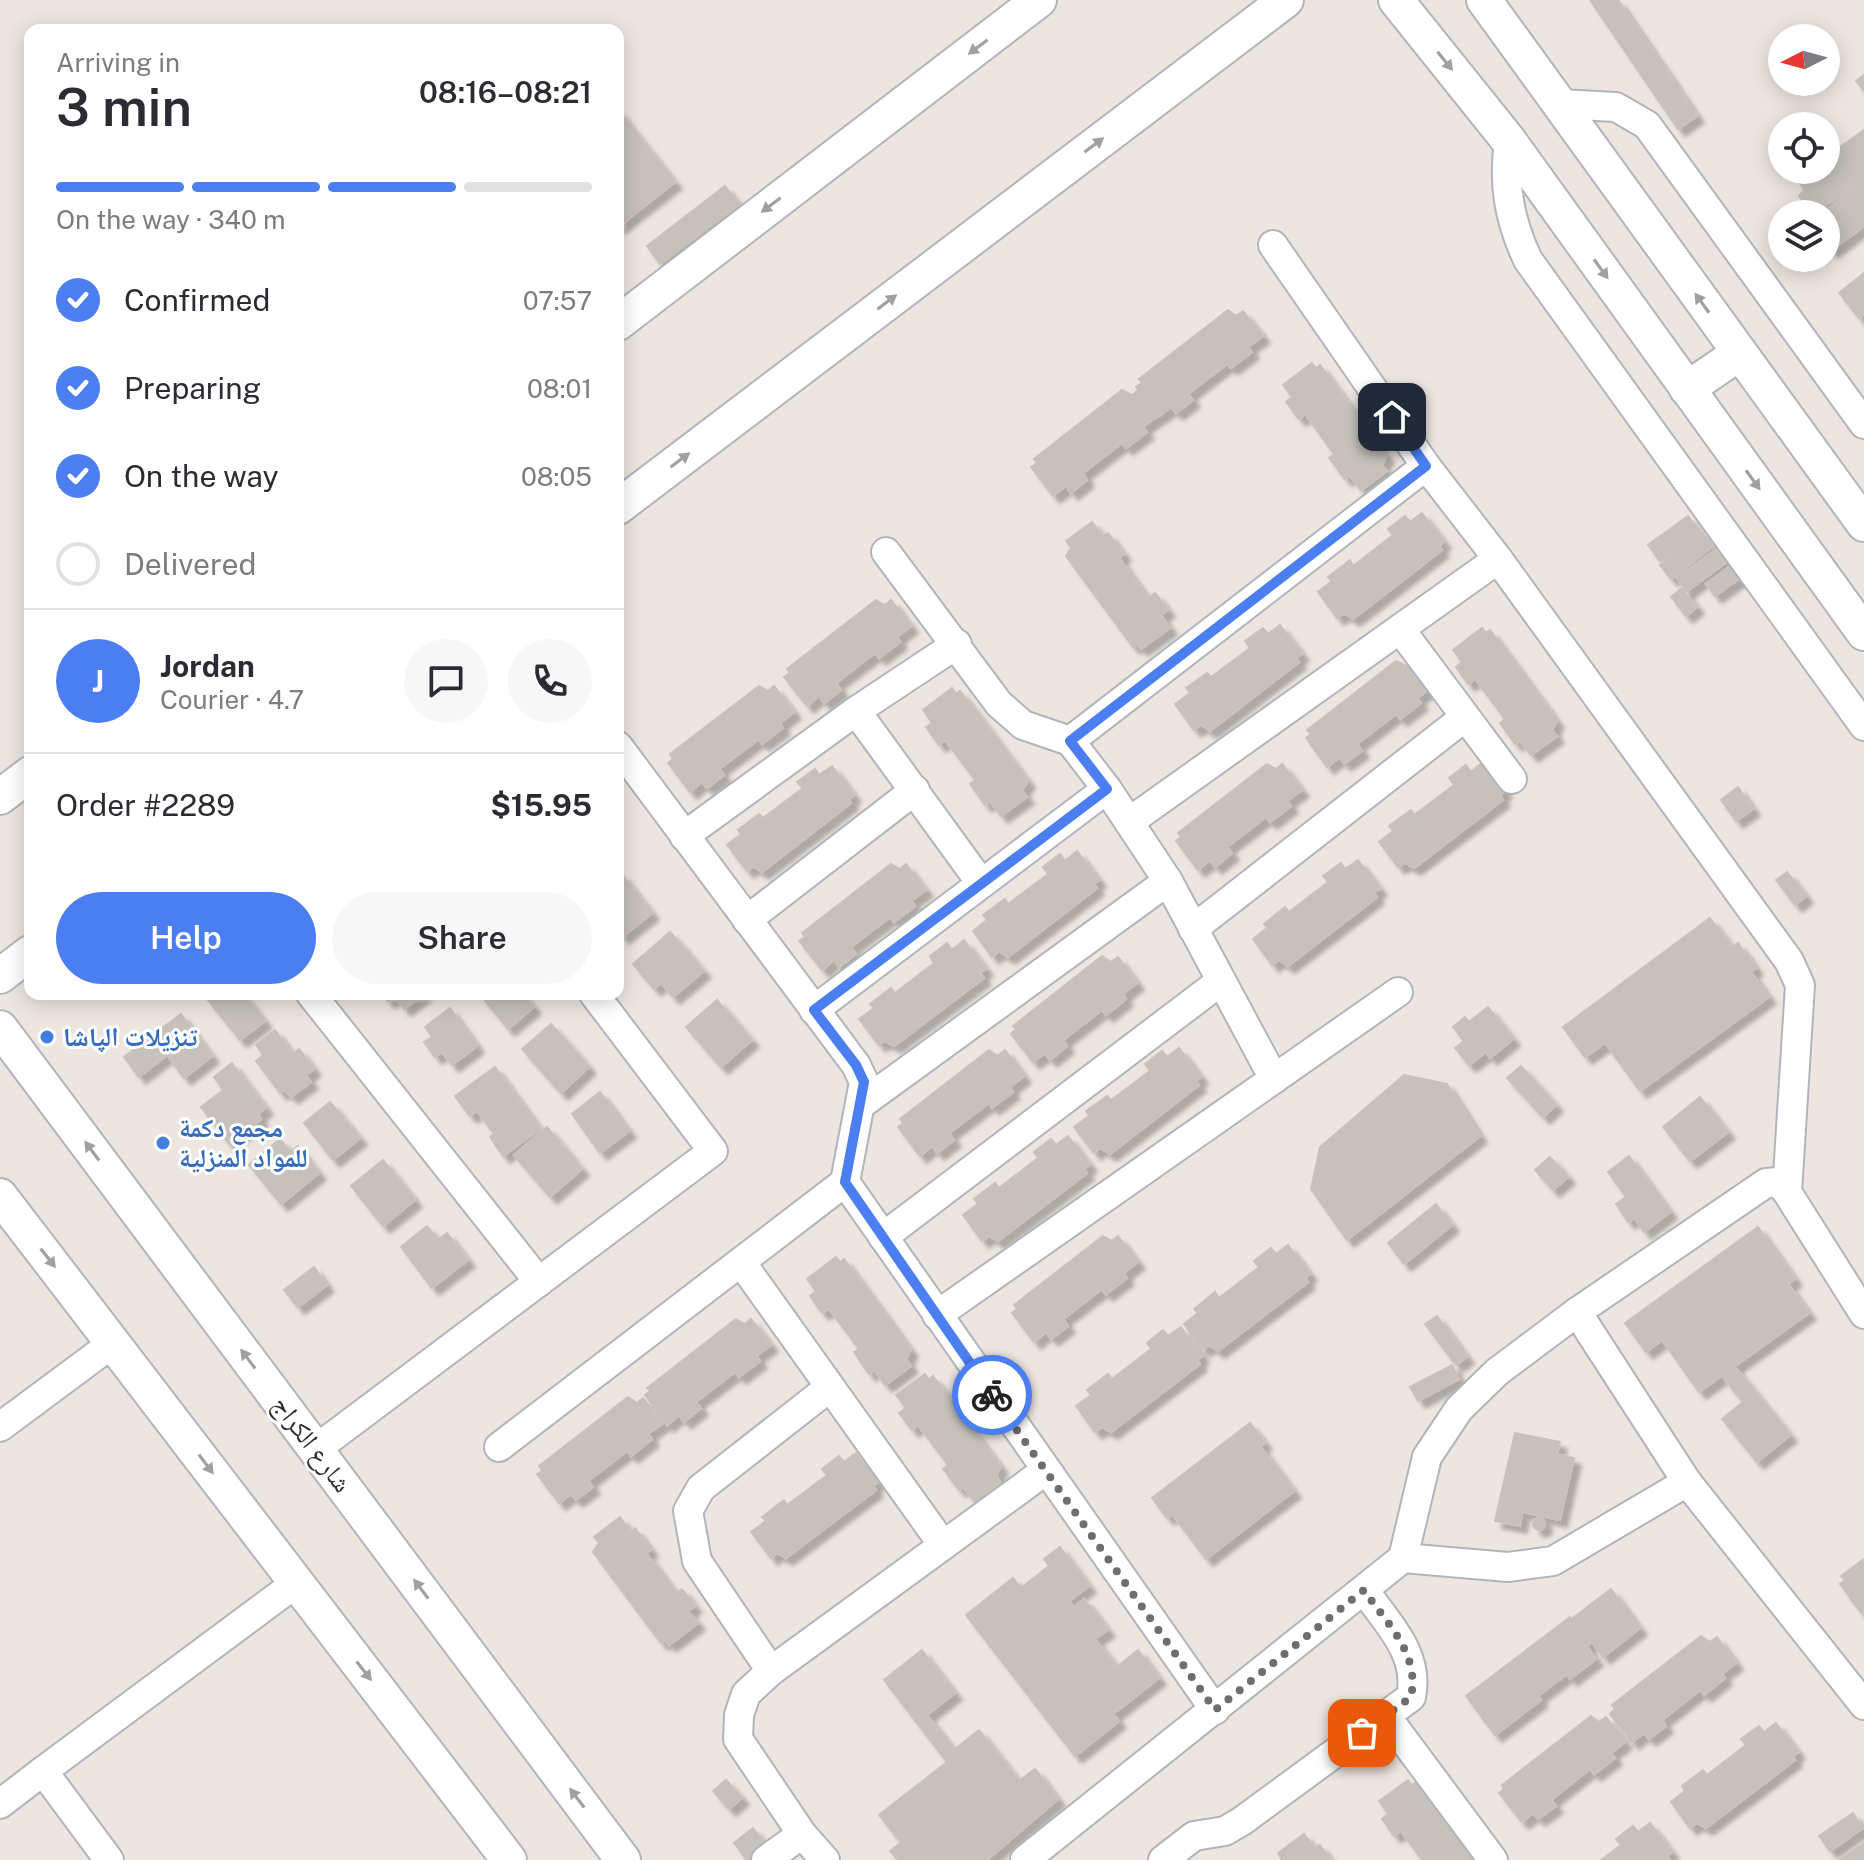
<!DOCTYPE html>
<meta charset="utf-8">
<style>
:root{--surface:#fff;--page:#f7f7f7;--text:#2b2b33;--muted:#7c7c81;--line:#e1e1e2;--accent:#4b7ef0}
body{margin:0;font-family:"Public Sans","Noto Naskh Arabic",sans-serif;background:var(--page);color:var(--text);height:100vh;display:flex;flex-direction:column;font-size:30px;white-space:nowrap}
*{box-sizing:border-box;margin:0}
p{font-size:26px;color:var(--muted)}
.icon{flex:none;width:44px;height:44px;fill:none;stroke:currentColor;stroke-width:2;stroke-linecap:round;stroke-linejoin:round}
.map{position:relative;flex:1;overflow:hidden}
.drawer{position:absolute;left:24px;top:24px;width:600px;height:976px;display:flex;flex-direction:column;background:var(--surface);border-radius:16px;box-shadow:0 4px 20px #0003}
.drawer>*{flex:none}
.needle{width:52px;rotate:264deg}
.fabs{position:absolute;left:1768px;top:24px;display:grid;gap:16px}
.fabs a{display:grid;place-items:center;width:72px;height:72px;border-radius:50%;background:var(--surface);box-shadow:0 4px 20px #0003;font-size:40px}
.pin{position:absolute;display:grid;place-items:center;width:68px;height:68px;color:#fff;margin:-34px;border-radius:16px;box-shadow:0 4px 12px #0006}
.courier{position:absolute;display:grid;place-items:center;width:80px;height:80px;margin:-40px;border:6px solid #4b7ef0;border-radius:50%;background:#fff;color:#222;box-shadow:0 2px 10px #0007}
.summary em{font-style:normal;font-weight:600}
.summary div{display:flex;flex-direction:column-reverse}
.summary{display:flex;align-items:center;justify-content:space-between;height:136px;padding:0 32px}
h1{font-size:52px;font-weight:600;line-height:60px}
.bar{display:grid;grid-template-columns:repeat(4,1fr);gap:12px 8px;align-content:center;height:96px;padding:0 32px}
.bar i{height:10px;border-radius:6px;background:var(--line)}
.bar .active{background:var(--accent)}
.bar p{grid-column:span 4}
.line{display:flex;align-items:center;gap:20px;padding:0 32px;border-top:2px solid var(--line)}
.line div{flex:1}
.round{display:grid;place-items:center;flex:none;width:84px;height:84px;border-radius:42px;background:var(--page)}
ol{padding:0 32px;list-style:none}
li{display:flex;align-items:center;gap:24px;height:88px}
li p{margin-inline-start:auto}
li .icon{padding:8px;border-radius:50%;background:var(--accent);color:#fff;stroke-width:4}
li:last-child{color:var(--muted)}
li i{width:44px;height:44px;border:4px solid var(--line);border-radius:50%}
.cta{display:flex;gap:16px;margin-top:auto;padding:16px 32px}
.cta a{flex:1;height:92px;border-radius:48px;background:var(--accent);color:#fff;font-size:32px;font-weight:600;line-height:92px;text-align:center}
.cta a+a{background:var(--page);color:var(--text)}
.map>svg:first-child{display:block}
</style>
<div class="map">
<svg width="1864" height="1860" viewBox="0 0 1864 1860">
<defs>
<filter id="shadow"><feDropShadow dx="7" dy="7" stdDeviation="2" flood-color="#0004"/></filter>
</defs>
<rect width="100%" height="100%" fill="#ede6e0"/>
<g fill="#c6c1bb" stroke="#c9c2ba" stroke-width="2" filter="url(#shadow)">
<path d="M1590,0H1618L1697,116L1678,129Z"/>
<path d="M1864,75V91L1856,81Z"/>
<path d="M618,110L675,182L618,227Z"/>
<path d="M1864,130V179L1813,214L1799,196L1804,190L1797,178L1808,170H1826V157Z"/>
<path d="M1864,181V226L1831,251L1826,244V214H1821Z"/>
<path d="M725,186L739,204L660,264L647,246Z"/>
<path d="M1864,273V314L1859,318L1839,293Z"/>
<path d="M1228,310L1236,316L1243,311L1263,336L1248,347L1252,352L1231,368L1227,364L1188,394L1193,400L1176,413L1171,407L1159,416L1136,387L1142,383L1139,379Z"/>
<path d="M1312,363L1316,368L1320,365L1387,456L1382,465L1387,471L1361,490L1350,476L1345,479L1329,458L1334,454L1305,414L1299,419L1286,402L1292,397L1283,385Z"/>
<path d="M1122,390L1132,395L1138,390L1158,416L1143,427L1147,432L1126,448L1122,443L1083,473L1087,480L1071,493L1066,486L1053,496L1031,467L1037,463L1034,459Z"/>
<path d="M1422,513L1444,542L1439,546L1442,550L1353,619L1344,613L1337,618L1318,592L1332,581L1328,577L1350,560L1353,566L1393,535L1388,529L1405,516L1410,522Z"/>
<path d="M1688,516L1700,532L1660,561L1648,545Z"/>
<path d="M1092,522L1103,536L1108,533L1124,554L1119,558L1148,598L1155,593L1168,610L1161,615L1170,628L1141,649L1137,644L1133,647L1066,556L1071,548L1066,541Z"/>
<path d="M1702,532L1713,546L1671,579L1660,565Z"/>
<path d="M1718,548L1728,561L1687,591L1677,578Z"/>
<path d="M1732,565L1741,577L1715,596L1706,584Z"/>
<path d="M1682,588L1697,607L1686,616L1671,597Z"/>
<path d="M876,600L885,605L891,600L911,626L897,637L900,642L879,658L875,653L836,683L841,690L824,703L819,696L807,706L784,677L790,673L787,669Z"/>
<path d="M1280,625L1302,654L1296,658L1299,662L1210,731L1201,725L1194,730L1175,704L1190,693L1186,688L1207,673L1211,677L1250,648L1245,641L1263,628L1268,634Z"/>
<path d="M1482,628L1486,633L1490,630L1557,721L1552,730L1557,736L1531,755L1520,741L1515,744L1500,723L1505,719L1475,679L1468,684L1456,667L1462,662L1453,650Z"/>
<path d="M1396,661L1406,666L1412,661L1432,687L1417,698L1421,703L1400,719L1396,714L1357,744L1362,751L1344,764L1340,757L1327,767L1306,738L1311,734L1307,730Z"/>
<path d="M759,686L768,691L774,686L794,712L780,723L783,728L762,744L759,739L719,769L724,775L707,788L702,782L690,792L668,763L673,759L670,754Z"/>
<path d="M952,688L956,694L960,691L1028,781L1022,790L1027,797L1001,816L990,801L985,805L970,784L975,780L945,740L939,745L926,727L932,723L923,710Z"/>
<path d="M1483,762L1505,791L1500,795L1503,800L1414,868L1405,863L1398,867L1379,842L1393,831L1389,826L1411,810L1414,815L1454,785L1449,778L1466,765L1471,772Z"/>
<path d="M1267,764L1276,769L1282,764L1302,790L1287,801L1291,806L1270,822L1266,817L1227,847L1232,853L1215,867L1210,860L1198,870L1176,841L1181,837L1178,833Z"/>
<path d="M832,766L854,795L849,799L851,803L762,872L753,866L747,871L727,845L741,834L738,830L759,814L763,818L803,788L797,782L815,769L819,775Z"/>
<path d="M1738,787L1753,809L1736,821L1721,800Z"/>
<path d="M1077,851L1099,880L1094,884L1097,888L1008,957L999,951L992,957L973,931L987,920L983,915L1005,899L1008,904L1048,874L1043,867L1060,854L1065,861Z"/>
<path d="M1358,860L1380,889L1374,893L1377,897L1288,966L1279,960L1272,965L1253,939L1267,928L1264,924L1285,907L1289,912L1328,882L1323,876L1341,863L1345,869Z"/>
<path d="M891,864L900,869L906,864L926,890L911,901L915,906L894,922L890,917L851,947L856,954L839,967L834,960L822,970L799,941L805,937L802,933Z"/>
<path d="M1787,872L1806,896L1795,905L1776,880Z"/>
<path d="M621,873L652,913L622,937L618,932Z"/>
<path d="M1710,918L1732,947L1738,943L1756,968L1751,972L1769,997L1640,1091L1605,1043L1585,1057L1563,1027Z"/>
<path d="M670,932L704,971L673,997L661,983L654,989L633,964Z"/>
<path d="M964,940L986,969L980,973L984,978L894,1046L885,1041L879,1045L859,1019L874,1008L870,1004L891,988L895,993L934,963L930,956L947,943L952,950Z"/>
<path d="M1102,956L1111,962L1118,957L1137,983L1123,994L1126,999L1106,1015L1102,1010L1063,1040L1067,1046L1050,1060L1045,1053L1033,1062L1011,1034L1016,1029L1013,1026Z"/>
<path d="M216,994H243L265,1021L240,1040L208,1000Z"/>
<path d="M383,994H424L404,1009L395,996L388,1001Z"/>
<path d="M480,994H523L534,1007L508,1029Z"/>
<path d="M717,1000L752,1040L721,1067L686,1027Z"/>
<path d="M1488,1007L1513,1039L1490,1058L1486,1052L1469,1065L1455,1048L1464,1041L1453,1027L1465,1017L1469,1022Z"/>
<path d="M450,1008L477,1046L452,1065L442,1052L435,1057L424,1042L432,1037L425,1027Z"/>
<path d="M181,1014L212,1056L184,1078L167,1055L139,1077L124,1057Z"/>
<path d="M551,1024L589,1067L561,1093L522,1049Z"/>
<path d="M275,1030L293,1054L299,1049L314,1069L306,1075L311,1082L291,1097L285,1090L280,1093L256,1061L263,1055L256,1045Z"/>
<path d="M1179,1048L1201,1077L1196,1081L1199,1085L1110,1154L1100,1148L1094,1153L1074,1127L1089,1116L1086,1111L1107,1096L1111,1100L1150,1071L1145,1064L1162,1051L1167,1057Z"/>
<path d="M989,1050L998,1056L1005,1050L1024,1076L1010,1087L1013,1092L992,1108L989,1103L949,1133L954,1140L937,1153L932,1146L920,1156L898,1127L903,1123L900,1119Z"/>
<path d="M232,1063L266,1108L258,1114L261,1119L229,1144L201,1107L223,1090L214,1077Z"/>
<path d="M1521,1066L1556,1105L1543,1117L1507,1078Z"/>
<path d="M495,1067L540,1129L503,1156L490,1137L494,1134L477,1111L470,1116L455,1096Z"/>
<path d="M1404,1075L1447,1084L1480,1136L1347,1240L1311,1189L1320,1147Z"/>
<path d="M600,1092L629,1131L600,1153L572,1114Z"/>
<path d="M1700,1097L1728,1132L1690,1161L1663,1127Z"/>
<path d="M330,1102L360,1138L333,1160L304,1123Z"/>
<path d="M547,1127L582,1169L550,1197L514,1155Z"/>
<path d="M1068,1136L1090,1165L1084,1169L1087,1173L998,1241L989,1236L982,1241L963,1215L978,1204L974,1199L995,1183L999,1188L1038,1158L1034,1152L1051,1139L1056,1145Z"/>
<path d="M280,1139L290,1152L298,1146L319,1173L281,1204L249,1165Z"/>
<path d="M1629,1156L1670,1212L1644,1232L1634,1218L1628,1222L1616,1204L1626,1197L1608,1172Z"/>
<path d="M1550,1157L1568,1177L1553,1190L1535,1170Z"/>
<path d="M383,1160L415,1200L383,1226L351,1186Z"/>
<path d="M1436,1204L1452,1225L1404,1264L1388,1243Z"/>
<path d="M427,1226L438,1240L447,1233L468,1260L432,1288L401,1247Z"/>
<path d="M1758,1227L1795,1279L1788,1284L1809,1313L1699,1392L1662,1340L1646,1352L1625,1323Z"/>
<path d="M1103,1236L1112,1241L1118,1236L1138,1262L1124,1273L1127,1278L1106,1294L1102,1289L1063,1319L1068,1326L1051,1339L1046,1332L1034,1342L1012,1313L1017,1309L1014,1305Z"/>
<path d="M1288,1245L1310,1274L1305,1278L1308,1282L1218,1351L1209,1345L1203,1350L1184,1324L1198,1313L1194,1309L1215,1292L1219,1298L1259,1267L1254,1261L1271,1248L1276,1254Z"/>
<path d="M836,1257L840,1262L844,1259L911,1350L906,1359L911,1366L885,1385L874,1370L869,1374L854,1352L859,1349L829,1309L822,1313L810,1296L816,1291L807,1279Z"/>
<path d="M314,1267L327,1285L298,1307L284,1290Z"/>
<path d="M1437,1316L1467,1357L1456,1365L1425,1324Z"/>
<path d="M736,1319L745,1324L751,1319L771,1345L756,1356L760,1361L739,1377L735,1372L696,1402L701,1408L684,1422L679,1415L667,1425L645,1395L650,1391L647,1388Z"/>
<path d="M1181,1327L1202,1356L1197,1360L1200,1364L1111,1432L1102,1427L1095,1432L1076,1406L1091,1395L1087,1390L1108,1374L1112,1379L1151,1349L1147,1343L1163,1330L1168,1336Z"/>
<path d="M1452,1365L1459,1379L1418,1401L1410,1387Z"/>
<path d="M1735,1367L1790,1435L1757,1462L1722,1419L1743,1402L1722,1376Z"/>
<path d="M925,1374L929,1379L933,1376L1001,1467L996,1475L1000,1482L975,1502L963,1487L959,1490L943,1469L948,1465L918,1425L912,1430L899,1413L906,1408L896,1395Z"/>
<path d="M628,1397L637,1403L643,1398L663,1423L648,1434L652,1439L631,1456L627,1451L588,1481L593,1487L576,1500L571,1494L559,1503L537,1474L542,1471L539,1466Z"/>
<path d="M1250,1423L1265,1443L1260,1446L1294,1491L1206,1559L1172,1514L1167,1518L1152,1498Z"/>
<path d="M1515,1433L1560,1442L1557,1454L1574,1458L1560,1520L1522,1512L1520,1526L1495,1521Z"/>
<path d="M856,1453L878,1482L873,1486L876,1490L786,1558L777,1553L771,1558L751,1532L766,1521L762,1517L784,1500L787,1505L827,1475L822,1469L839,1456L844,1462Z"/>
<path d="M620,1517L631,1532L635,1528L651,1550L646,1553L676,1593L682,1589L695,1606L688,1611L698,1623L669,1645L665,1640L661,1643L593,1552L599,1543L594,1537Z"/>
<circle cx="1539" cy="1524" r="6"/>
<path d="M1060,1547L1089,1586L1069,1601L1074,1607L1084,1599L1108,1630L1095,1639L1117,1667L1138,1650L1159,1678L1113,1714L1119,1721L1075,1756L966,1615L1013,1578L1021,1588L1049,1566L1044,1559Z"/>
<path d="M1864,1559V1611L1861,1613L1840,1584L1845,1580L1841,1576Z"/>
<path d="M1611,1589L1640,1628L1603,1657L1592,1642L1587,1646L1596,1659L1570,1679L1567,1674L1538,1696L1541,1700L1495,1735L1466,1696L1570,1617L1582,1630L1573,1618Z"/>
<path d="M1701,1636L1710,1642L1717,1637L1736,1663L1722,1674L1725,1678L1704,1695L1700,1690L1662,1720L1666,1726L1649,1739L1644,1733L1632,1742L1610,1714L1615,1709L1612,1705Z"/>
<path d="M922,1650L955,1693L927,1715L954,1750L944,1758L884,1680Z"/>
<path d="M1591,1716L1599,1722L1606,1717L1625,1742L1611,1753L1615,1758L1594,1774L1590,1769L1551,1800L1556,1806L1538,1819L1533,1813L1522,1822L1499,1793L1504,1789L1502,1785Z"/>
<path d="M1776,1723L1798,1752L1793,1756L1795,1760L1706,1828L1697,1823L1690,1828L1671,1802L1685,1791L1682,1786L1703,1770L1707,1775L1746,1745L1741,1739L1759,1726L1764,1732Z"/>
<path d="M979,1730L1019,1781L1035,1769L1058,1799L987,1860H898L890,1851L901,1843L879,1815L947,1762L944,1758Z"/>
<path d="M726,1780L742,1798L729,1809L713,1791Z"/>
<path d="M1408,1780L1412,1785L1416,1782L1474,1860H1422L1401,1831L1394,1836L1382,1819L1388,1814L1379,1801Z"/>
<path d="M1853,1813L1863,1828L1830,1851L1819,1836Z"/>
<path d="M1650,1823L1672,1852L1667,1856L1670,1860H1601L1621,1845L1616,1839L1633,1826L1638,1832Z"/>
<path d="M753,1828L768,1848L752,1860H747L734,1843Z"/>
<path d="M1304,1834L1315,1848L1320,1845L1331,1860H1282L1278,1853Z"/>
<path d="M1864,1843V1860H1839Z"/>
</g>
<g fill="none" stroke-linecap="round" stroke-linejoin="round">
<defs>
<g id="minor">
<path d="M1559,104L1616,107L1647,125L1864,424"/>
<path d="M1509,141C1503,184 1509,220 1528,260L1864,726"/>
<path d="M1273,245L1426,466L1498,559L1789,961L1800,985L1787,1192"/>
<path d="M886,552L999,704L1023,725L1070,741L1107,789L1168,881L1274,1079"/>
<path d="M1400,629L1512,779"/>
<path d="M856,711L981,883"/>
<path d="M1070,741L1426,466"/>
<path d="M1129,822L1498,559"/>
<path d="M684,836L856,711L957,644"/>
<path d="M747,920L915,790"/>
<path d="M1193,929L1465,717"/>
<path d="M311,994L539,1282"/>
<path d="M814,1010L1107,789"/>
<path d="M860,1105L1168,881"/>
<path d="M845,1182L1215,1710"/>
<path d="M883,1237L1221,981"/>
<path d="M741,1262L943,1545"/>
<path d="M1577,1312L1687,1482L1864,1705"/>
<path d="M937,1315L1398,992"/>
<path d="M0,1427L113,1343"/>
<path d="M499,1447L845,1182L864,1082L856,1065L618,746"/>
<path d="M316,1449L713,1151L594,994"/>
<path d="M1403,1558L1427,1457L1459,1409L1497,1372L1577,1312L1766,1183L1778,1182L1787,1192L1864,1314"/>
<path d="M771,1671L697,1561L688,1511L701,1488L830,1387"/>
<path d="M1386,1716L1493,1860"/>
<path d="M43,1771L296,1583"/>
<path d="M0,1804L43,1771L109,1860"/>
<path d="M766,1860L802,1834"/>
<path d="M825,1860L802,1834L738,1739L739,1715L746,1694L771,1671L1045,1471"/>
<path d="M1025,1860L1403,1558L1508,1567L1553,1561L1687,1482"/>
<path d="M1163,1860L1194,1836L1225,1831L1242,1821L1411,1697C1420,1654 1388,1624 1364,1590"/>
</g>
<g id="tertiary">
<path d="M1396,0L1509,141L1864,633"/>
<path d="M1484,0L1864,524"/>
<path d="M618,323L1039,0"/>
<path d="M1687,389L1738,354"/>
<path d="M618,507L1286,0"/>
<path d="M0,797L30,774"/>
<path d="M0,976L30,953"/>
<path d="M0,1028L623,1860"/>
<path d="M0,1196L509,1860"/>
</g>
</defs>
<use href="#minor" stroke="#b1b4bc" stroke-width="32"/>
<use href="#tertiary" stroke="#b1b4bc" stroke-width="38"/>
<use href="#minor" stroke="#fff" stroke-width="28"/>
<use href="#tertiary" stroke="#fff" stroke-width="34"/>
</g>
<defs><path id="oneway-solid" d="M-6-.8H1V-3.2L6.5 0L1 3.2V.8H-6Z" transform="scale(2)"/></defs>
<g fill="#a0a0a0">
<use href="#oneway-solid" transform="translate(978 47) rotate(143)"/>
<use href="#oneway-solid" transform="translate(1445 61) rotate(51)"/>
<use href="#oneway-solid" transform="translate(1094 145) rotate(-37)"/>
<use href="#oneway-solid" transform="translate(771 205) rotate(143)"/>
<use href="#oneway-solid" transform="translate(1601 269) rotate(54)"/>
<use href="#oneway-solid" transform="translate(887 302) rotate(-37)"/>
<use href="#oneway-solid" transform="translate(1702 303) rotate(-126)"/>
<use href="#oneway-solid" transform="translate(680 460) rotate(-37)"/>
<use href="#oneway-solid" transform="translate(1753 480) rotate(54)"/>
<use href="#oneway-solid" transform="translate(92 1151) rotate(-127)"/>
<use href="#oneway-solid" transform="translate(48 1258) rotate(52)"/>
<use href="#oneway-solid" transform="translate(248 1359) rotate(-127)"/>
<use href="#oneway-solid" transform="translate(206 1464) rotate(53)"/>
<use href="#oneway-solid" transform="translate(421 1589) rotate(-127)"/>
<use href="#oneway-solid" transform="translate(364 1671) rotate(52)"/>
<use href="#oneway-solid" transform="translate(577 1798) rotate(-127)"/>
</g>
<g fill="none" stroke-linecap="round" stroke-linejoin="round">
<path stroke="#706e6c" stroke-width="8" stroke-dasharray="0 14.4" d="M992,1395L1215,1710L1364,1590C1387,1624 1420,1653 1411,1697L1362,1733"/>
<path stroke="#4b7ef0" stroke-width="10" d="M992,1395L845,1182L864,1082L856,1065L814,1010L1107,789L1070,741L1426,466L1392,417"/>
</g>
<g fill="#3f7fe0" stroke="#fff" stroke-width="3">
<circle cx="47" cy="1037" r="8"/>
<circle cx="163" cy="1143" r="8"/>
</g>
<g text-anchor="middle" stroke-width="6" stroke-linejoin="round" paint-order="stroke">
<g font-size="26" font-weight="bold" fill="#366cbe" stroke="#fff" text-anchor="start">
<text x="63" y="1046">تنزيلات الپاشا</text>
<text x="179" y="1137">مجمع دكمة<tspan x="179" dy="30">للمواد المنزلية</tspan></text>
</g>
<g font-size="26" fill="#2d2d2d" stroke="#fff">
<text transform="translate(312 1444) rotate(53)" y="9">شارع الكراج</text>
</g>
</g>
</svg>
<div class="fabs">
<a><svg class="needle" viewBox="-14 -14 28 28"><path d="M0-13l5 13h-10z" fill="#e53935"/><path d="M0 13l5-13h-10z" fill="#7c7c81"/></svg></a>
<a><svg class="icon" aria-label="locate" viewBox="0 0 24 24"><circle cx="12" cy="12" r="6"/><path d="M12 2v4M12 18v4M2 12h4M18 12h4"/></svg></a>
<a><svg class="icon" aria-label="layers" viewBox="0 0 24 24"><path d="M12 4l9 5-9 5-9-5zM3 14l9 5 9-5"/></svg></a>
</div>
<div class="pin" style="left:1362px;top:1733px;background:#ea580c"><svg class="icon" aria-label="bag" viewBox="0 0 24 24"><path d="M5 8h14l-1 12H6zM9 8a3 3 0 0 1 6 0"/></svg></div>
<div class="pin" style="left:1392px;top:417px;background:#1f2937"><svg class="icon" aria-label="home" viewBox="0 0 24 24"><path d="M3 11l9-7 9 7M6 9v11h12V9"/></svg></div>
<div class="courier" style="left:992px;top:1395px"><svg class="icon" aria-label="bike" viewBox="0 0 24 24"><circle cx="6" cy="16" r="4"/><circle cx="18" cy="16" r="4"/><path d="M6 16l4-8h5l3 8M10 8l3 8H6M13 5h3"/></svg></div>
<section class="drawer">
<div class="summary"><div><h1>3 min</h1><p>Arriving in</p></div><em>08:16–08:21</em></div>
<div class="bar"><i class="active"></i><i class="active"></i><i class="active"></i><i></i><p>On the way · 340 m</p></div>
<ol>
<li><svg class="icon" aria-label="check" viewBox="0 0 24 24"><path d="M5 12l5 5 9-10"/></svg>Confirmed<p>07:57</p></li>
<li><svg class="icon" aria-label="check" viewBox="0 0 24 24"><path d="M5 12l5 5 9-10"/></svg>Preparing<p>08:01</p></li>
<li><svg class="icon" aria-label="check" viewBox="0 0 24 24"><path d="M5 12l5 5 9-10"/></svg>On the way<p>08:05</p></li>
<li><i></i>Delivered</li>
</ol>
<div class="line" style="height:144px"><b class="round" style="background:var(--accent);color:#fff">J</b><div><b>Jordan</b><p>Courier · 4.7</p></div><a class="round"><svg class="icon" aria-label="chat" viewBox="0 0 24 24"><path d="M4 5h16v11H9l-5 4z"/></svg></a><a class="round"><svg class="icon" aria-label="phone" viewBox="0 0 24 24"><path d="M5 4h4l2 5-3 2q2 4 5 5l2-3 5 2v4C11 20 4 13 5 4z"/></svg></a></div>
<div class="line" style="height:104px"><div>Order #2289</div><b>$15.95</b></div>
<div class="cta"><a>Help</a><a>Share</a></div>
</section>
</div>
